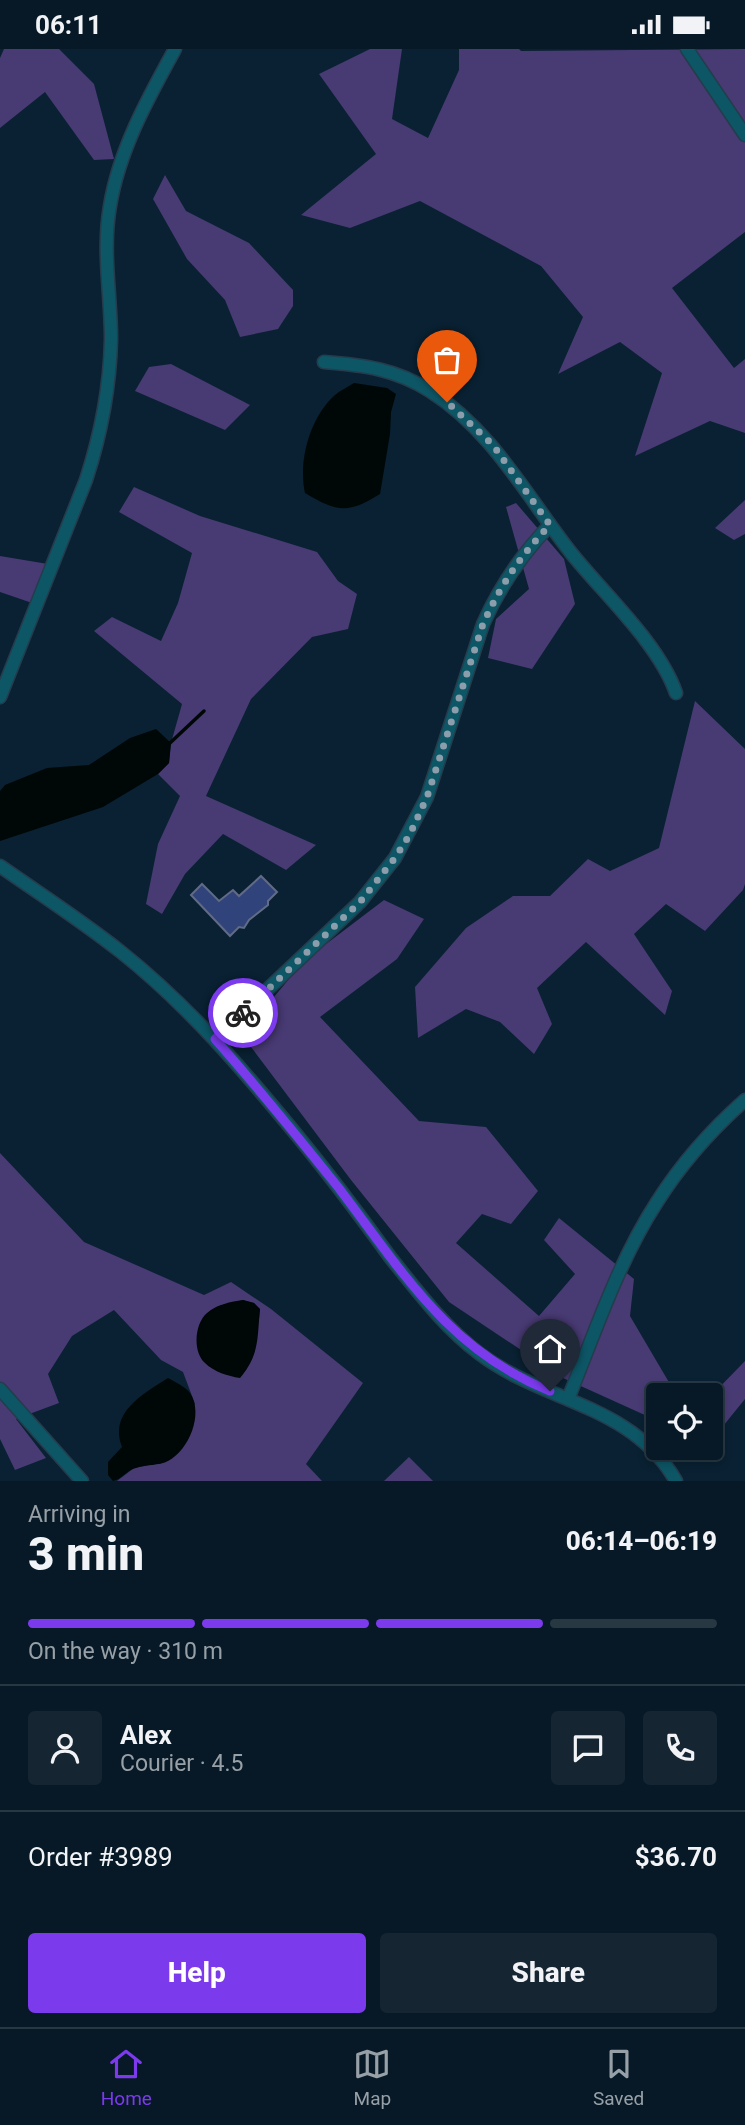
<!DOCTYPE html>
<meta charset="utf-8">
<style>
:root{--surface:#071926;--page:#152632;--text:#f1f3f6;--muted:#98a0a7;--line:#283843;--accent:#7c3aed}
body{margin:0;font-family:Roboto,sans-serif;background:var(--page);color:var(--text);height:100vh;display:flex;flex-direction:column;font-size:26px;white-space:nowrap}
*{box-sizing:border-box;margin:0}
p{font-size:23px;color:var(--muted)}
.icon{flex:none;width:38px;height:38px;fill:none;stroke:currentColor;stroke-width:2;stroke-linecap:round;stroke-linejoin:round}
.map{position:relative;height:1432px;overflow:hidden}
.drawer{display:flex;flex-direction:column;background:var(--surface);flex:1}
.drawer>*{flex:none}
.buttons{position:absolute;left:646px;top:1334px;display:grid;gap:14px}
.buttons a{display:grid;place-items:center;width:77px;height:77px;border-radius:7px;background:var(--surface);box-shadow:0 4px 10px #0003,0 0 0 2px var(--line);font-size:35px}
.pin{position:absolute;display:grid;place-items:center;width:60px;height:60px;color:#fff;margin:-72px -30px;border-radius:50% 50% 50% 0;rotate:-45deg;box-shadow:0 0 7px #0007}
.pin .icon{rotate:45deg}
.courier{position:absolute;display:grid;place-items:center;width:70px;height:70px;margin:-35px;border:5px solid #7c3aed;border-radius:50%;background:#fff;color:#222;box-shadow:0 2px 9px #0007}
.headline em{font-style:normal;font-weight:800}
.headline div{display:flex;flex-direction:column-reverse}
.headline{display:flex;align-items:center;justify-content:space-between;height:119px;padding:0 28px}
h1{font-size:46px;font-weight:800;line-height:52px}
.bar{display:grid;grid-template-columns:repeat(4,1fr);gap:10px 7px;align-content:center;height:84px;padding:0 28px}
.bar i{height:9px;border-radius:5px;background:var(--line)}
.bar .active{background:var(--accent)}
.bar p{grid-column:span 4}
.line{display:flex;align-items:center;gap:18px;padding:0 28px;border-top:2px solid var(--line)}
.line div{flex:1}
.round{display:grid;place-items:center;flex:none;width:74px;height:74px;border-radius:7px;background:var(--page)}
.action{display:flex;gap:14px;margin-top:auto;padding:14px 28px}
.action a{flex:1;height:80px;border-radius:7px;background:var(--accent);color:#fff;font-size:28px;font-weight:800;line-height:80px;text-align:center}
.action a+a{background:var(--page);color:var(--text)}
.status{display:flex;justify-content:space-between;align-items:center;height:49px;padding:0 35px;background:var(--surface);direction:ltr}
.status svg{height:19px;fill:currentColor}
.tab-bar{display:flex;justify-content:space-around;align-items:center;height:98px;border-top:2px solid var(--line);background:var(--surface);font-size:19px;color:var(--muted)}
.tab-bar a{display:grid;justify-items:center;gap:4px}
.tab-bar .active{color:var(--accent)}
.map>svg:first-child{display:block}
</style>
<div class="status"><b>06:11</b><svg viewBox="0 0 49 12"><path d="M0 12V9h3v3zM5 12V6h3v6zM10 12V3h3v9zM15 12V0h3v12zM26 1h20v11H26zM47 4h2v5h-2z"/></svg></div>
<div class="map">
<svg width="745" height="1432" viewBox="0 0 745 1432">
<rect width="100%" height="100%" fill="#092132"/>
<g fill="#483a73" fill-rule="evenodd">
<path d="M4,0H59L94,35L114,110L94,111L45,43L0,79V9Z"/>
<path d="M370,0H402L392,70L428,89L459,21V0H519L521,2L745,0V183L672,239L734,319L745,310V384L710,372L635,407L662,324L620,293L558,325L583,268L541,217L420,152L350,179L301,166L376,105L319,25Z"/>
<path d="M165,126L186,162L249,194L293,241V257L278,280L240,288L225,251L187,210L153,150Z"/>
<path d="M171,315L250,356L225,381L135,342L149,318Z"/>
<path d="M134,438L200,467L317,503L338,532L357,545L348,580L312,588L251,650L206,747L316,796L286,821L223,785L185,825L162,865L146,855L158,795L180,747L158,725L169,714L171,694L182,655L94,582L112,568L161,592L178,554L192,504L119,463Z"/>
<path d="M745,451V485L734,491L715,479Z"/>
<path d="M516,454L564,510L575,555L532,620L488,609L496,570L529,540L506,458Z"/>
<path d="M0,507L54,516L38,556L0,543Z"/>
<path d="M695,652L745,700V835L743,841L705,882L666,855L634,885L672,942L665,966L586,893L537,939L552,975L534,1005L500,973L466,960L418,989L415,938L466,879L513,847H550L588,810L610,822L659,799Z"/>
<path d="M384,851L424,870L397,910L320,968L419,1072L486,1078L538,1142L511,1175L482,1165L456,1194L539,1267L575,1225L544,1191L559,1169L634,1230L630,1267L670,1335L668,1346H658V1372L563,1329L449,1253L351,1131L242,986L305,911Z"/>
<path d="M0,1104L84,1193L204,1246L231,1233L271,1260L363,1334L306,1415L322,1432H117L134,1419L166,1413L195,1355L183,1323L161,1311L114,1261L72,1287L48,1325L59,1354L16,1370L46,1409L15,1421L0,1390ZM243,1251L254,1254L260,1260L259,1270L216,1258Z"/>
<path d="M745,1312V1350L715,1387L711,1385V1347Z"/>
<path d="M409,1408L433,1432H384Z"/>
</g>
<g fill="#000707">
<path d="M354,334L387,339L396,345L391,363L390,385L380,445C348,465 337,463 305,444C298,412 310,368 335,346C341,341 348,338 354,334Z"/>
<path d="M156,680L171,694L169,714L158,725L103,758L0,792V742L5,736L47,719L89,716L130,689Z"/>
<path d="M243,1251L254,1254L260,1260C257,1289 260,1305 240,1329C228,1327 214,1323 205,1314C192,1302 195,1274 207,1264C217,1255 231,1253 243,1251Z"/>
<path d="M168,1329C175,1333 186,1338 190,1344C204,1365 189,1401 168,1412C159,1417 146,1415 136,1419C127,1421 122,1430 113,1432L108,1426V1413L122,1398C109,1364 141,1346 168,1329Z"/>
</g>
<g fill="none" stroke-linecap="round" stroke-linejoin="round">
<path stroke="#000707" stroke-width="3.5" d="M170,694L204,662"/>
</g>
<path fill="#31437b" stroke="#616b86" stroke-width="2" d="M261,827L277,843L268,852V856L249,871L244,879L239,878L230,887L191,846L202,835L219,852L233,841L239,847Z"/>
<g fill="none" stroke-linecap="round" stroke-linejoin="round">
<defs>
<g id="minor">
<path d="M687,0L745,86"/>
<path d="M324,313C363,316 396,320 430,342C493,382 527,448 572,505C605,546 659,595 676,644"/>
<path d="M0,648L86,431C101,385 110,339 111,290C111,245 102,202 110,157C119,101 148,49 175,0"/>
<path d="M0,817C40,845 82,872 121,903C189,957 245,1023 300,1090C331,1128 361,1168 390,1208C418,1243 444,1278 480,1305C545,1354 632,1355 676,1432"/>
<path d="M215,990L360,853L395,809L427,748L483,575C500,537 521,506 550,476"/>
<path d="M0,1340L82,1432"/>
<path d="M568,1350C595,1284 618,1213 657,1153C681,1115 711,1081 745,1051"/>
</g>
</defs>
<use href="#minor" stroke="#253c4c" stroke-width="15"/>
<use href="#minor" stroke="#0d5666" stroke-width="12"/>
</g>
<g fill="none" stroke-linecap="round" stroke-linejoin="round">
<path stroke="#8c9eac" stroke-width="7" stroke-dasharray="0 12.6" d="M243,964L360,853L395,809L410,785L427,748L483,575C500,537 521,506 550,476L493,396L447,353"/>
<path stroke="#7c3aed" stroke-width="9" d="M243,964L215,990C258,1039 298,1088 338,1138C402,1222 448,1301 550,1342"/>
</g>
</svg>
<div class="buttons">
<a><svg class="icon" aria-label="locate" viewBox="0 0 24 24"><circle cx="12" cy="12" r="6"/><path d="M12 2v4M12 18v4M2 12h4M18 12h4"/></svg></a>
</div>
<div class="pin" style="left:447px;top:353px;background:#ea580c"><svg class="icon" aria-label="bag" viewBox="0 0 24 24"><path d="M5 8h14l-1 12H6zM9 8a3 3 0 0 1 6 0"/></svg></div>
<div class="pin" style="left:550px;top:1342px;background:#1f2937"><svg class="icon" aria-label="home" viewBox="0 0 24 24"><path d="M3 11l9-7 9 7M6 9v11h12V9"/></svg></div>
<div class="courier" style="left:243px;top:964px"><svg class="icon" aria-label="bike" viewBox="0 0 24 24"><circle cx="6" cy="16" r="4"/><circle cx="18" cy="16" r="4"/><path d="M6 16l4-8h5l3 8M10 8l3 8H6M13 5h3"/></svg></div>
</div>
<section class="drawer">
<div class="headline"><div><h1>3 min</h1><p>Arriving in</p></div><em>06:14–06:19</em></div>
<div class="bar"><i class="active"></i><i class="active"></i><i class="active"></i><i></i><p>On the way · 310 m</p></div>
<div class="line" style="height:126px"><a class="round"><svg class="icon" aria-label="person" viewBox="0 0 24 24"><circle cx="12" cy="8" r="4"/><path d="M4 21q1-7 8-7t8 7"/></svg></a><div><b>Alex</b><p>Courier · 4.5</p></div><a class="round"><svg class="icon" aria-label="chat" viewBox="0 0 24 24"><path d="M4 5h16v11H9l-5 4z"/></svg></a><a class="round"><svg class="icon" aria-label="phone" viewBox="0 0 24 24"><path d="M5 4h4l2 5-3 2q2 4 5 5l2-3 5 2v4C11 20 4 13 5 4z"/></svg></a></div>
<div class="line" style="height:91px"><div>Order #3989</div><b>$36.70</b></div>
<div class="action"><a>Help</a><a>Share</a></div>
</section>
<nav class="tab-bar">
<a class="active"><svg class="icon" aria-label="home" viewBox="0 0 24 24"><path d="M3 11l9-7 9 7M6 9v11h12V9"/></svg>Home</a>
<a><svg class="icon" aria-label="map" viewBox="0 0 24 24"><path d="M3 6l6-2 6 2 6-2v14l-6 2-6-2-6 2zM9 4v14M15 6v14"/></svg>Map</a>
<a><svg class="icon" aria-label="saved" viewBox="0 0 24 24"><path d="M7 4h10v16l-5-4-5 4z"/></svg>Saved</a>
</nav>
